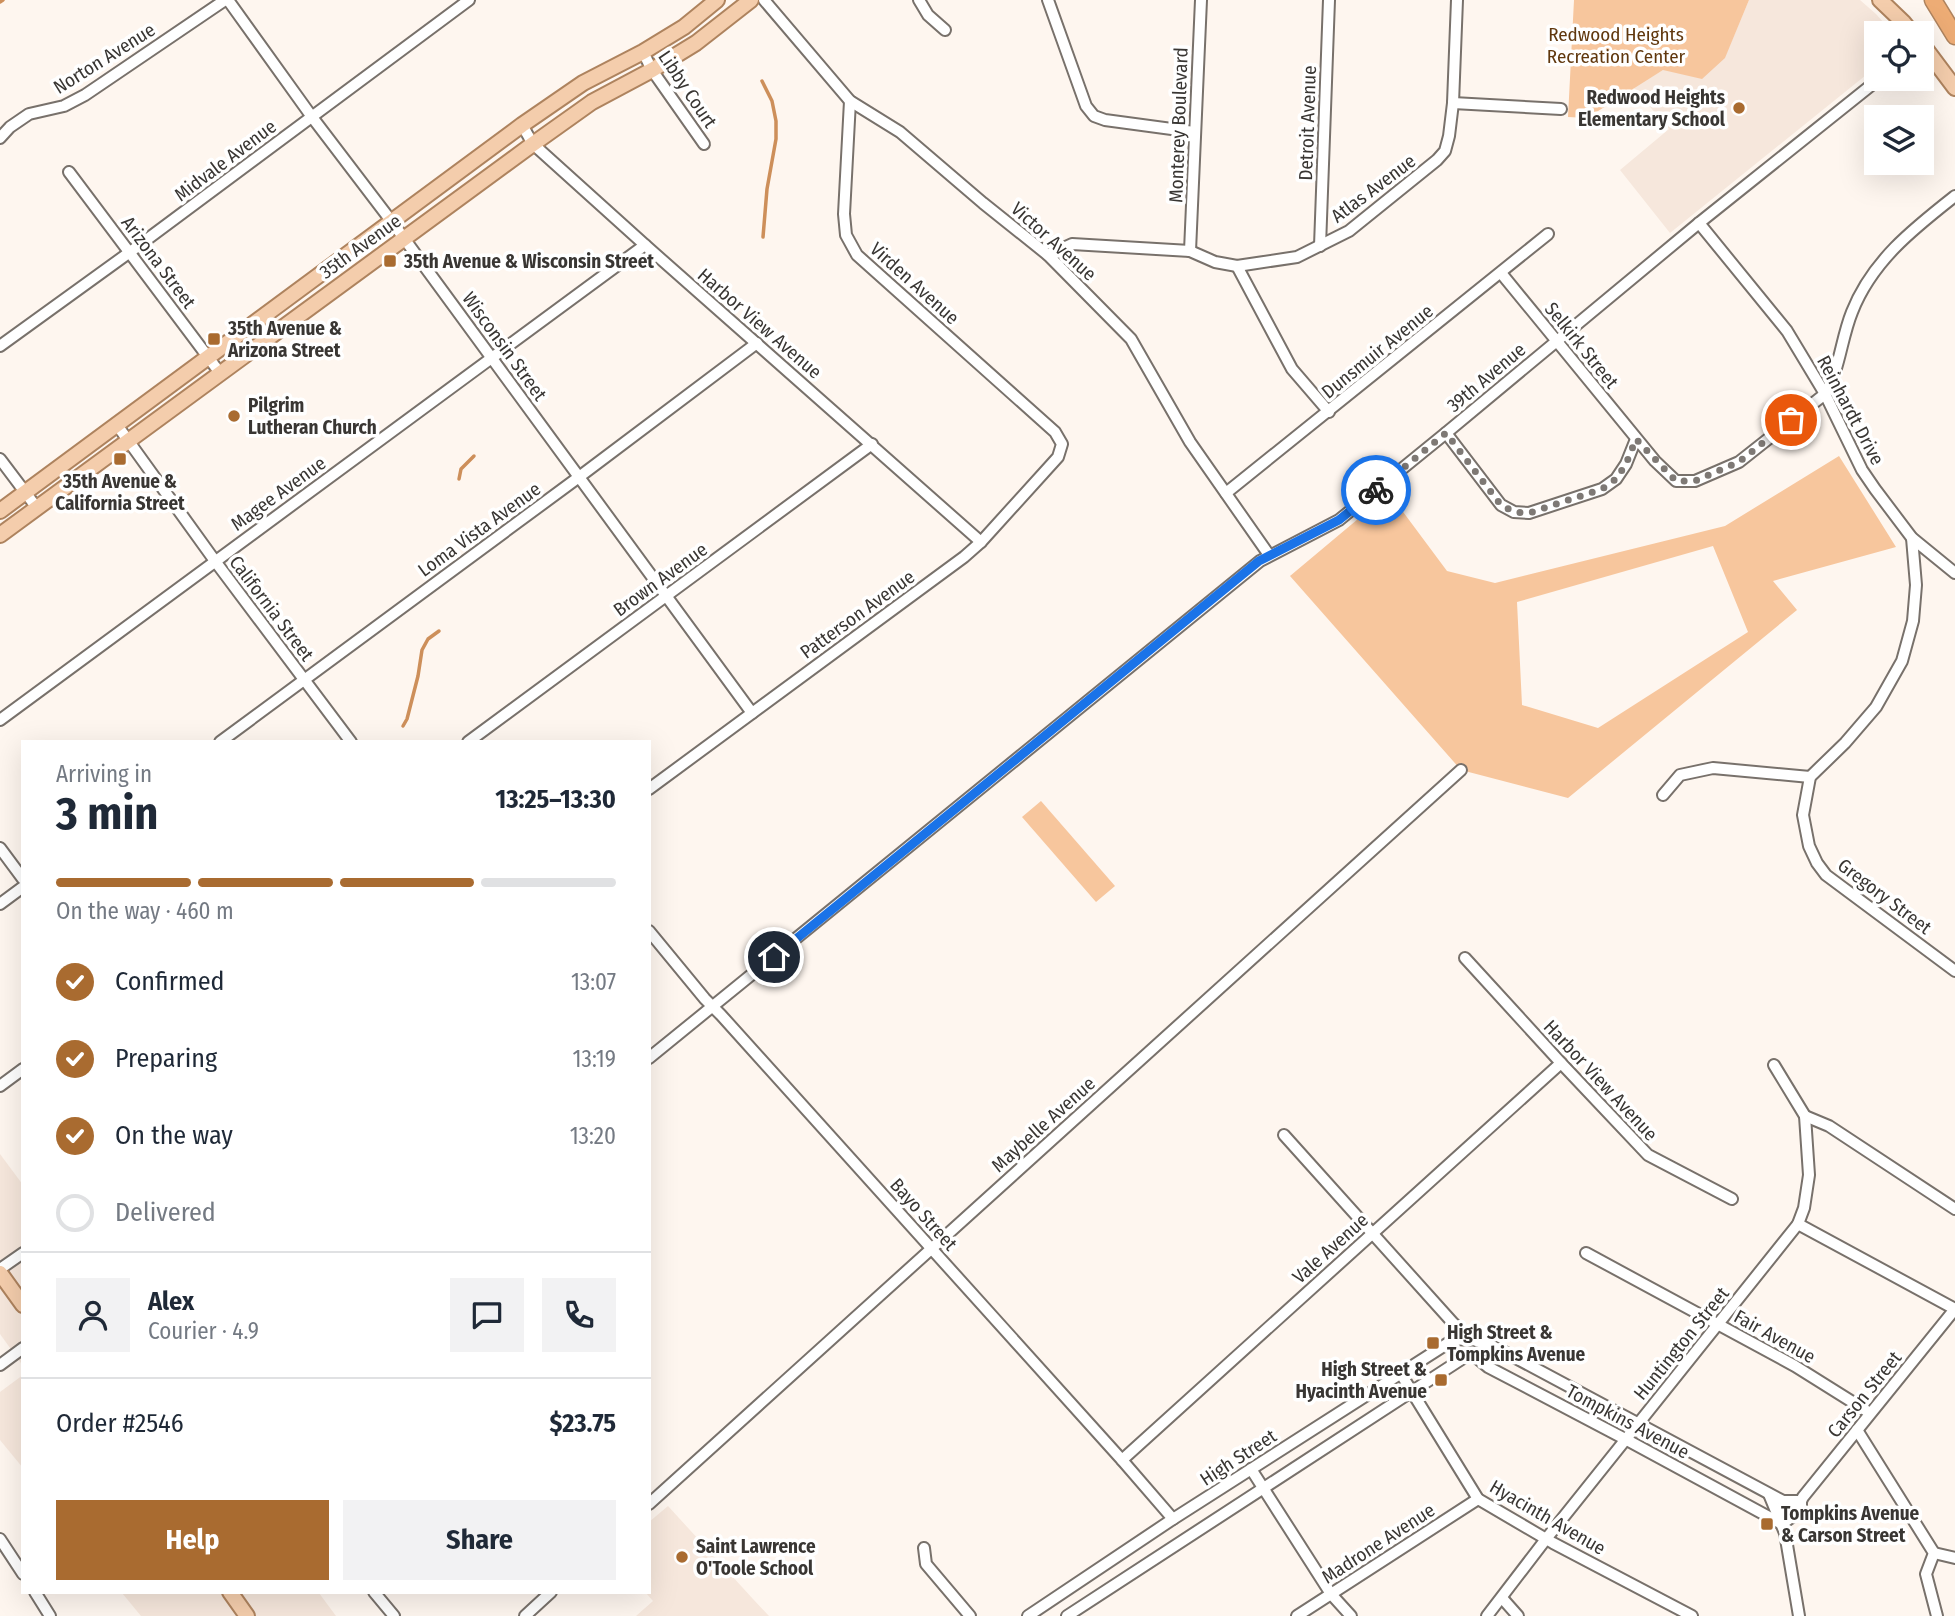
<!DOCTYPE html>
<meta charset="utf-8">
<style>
:root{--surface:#fff;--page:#f2f2f3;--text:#1f2937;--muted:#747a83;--line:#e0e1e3;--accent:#a96b30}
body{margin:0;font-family:"Fira Sans Condensed",sans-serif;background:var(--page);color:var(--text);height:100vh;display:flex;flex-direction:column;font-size:26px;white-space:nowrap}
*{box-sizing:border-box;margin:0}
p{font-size:23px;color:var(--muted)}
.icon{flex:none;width:38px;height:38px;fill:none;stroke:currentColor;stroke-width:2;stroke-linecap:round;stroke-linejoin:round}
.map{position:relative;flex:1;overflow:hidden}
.sheet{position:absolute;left:21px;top:740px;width:630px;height:854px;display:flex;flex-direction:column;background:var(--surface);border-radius:0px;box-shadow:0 7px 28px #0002}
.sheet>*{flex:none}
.controls{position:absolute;left:1864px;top:21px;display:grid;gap:14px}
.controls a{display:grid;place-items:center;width:70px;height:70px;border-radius:0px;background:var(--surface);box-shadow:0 7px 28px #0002;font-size:35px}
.pin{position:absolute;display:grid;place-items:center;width:60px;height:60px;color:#fff;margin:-30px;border:4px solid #fff;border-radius:50%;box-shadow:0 2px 7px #0007}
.courier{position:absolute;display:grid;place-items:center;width:70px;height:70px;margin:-35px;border:5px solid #1a73e8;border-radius:50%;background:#fff;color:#222;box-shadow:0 2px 9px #0007}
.headline em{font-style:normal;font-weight:700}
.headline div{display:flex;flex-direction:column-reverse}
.headline{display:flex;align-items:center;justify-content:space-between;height:119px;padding:0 35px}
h1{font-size:46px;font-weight:700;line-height:52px}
.bar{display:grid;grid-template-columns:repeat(4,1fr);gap:10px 7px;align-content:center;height:84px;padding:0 35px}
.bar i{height:9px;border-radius:5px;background:var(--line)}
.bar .active{background:var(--accent)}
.bar p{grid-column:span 4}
.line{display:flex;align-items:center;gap:18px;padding:0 35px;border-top:2px solid var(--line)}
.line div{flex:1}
.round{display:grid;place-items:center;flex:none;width:74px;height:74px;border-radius:0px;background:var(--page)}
ol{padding:0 35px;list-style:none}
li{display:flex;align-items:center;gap:21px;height:77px}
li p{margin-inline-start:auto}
li .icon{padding:7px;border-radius:50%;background:var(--accent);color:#fff;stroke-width:4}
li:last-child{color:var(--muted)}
li i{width:38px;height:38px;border:4px solid var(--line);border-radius:50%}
.button{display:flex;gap:14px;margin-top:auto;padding:14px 35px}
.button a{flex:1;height:80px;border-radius:0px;background:var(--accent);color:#fff;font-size:28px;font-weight:700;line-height:80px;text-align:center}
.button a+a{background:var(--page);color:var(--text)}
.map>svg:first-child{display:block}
</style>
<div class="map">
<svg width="1955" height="1616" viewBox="0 0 1955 1616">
<rect width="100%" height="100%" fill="#fef6ef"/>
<g fill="#f6e7dc">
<path d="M1749,0H1860L1876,14L1893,33H1876V67L1670,233L1620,170L1669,129L1633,87L1663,70L1725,57Z"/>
<path d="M0,1154L23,1185V1366L0,1334Z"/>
<path d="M23,1375V1468L0,1440V1392Z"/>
<path d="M668,1506L753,1599L769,1616H636L653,1601L646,1593L649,1592V1522Z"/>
<path d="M122,1593H319L336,1616H141Z"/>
</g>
<g fill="#f7c69d" fill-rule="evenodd">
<path d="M1574,0H1749L1725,58L1702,79L1663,70L1587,118L1568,117Z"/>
<path d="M1839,456L1896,547L1773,581L1797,610L1568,798L1461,770L1290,576L1389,493L1447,571L1495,583L1725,526ZM1713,546L1748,632L1598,728L1522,705L1517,602Z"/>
<path d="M1041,801L1115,886L1096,902L1022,817Z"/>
</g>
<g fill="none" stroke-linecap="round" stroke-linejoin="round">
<g stroke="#cd8f5a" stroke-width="3.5">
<path d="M0,2L3,0"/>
<path d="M762,81L772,101L776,121V139L767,189L763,237"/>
<path d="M459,479L461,469L474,456"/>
<path d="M403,726L407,719L418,676L422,650L428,639L439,631"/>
</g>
<defs>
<g id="minor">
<path d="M228,0L312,117L392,222L752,713"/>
<path d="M764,0L850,101L900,132L983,203L1048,255L1131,339L1190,442L1269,555"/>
<path d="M919,0L928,15L945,30"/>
<path d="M1048,0L1086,106L1094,116L1105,120L1194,132"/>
<path d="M643,52L652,70L704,144"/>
<path d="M1453,103L1561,109"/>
<path d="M522,125L533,144L645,245L981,542"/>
<path d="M0,138L10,127L29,114L64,106L85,95L225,0"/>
<path d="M69,172L220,373"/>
<path d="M1699,223L1787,331L1825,394L1862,470L1875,489L1912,538L1955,573"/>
<path d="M1320,246L1329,0"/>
<path d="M1190,251L1201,0"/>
<path d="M1048,255L1072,244L1190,251L1215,262L1237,266L1297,257L1349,231L1437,160L1445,151L1449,136L1453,103L1457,0"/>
<path d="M1237,266L1292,369L1329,412"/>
<path d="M1501,273L1655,461L1676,481H1695L1739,462L1825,394C1840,369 1841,339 1852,312C1872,261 1913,229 1955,196"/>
<path d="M0,346L130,252L469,0"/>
<path d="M117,425L215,561L351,742"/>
<path d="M1446,433L1501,505L1514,512L1529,513L1602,489L1616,479L1626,464L1636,439"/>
<path d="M0,459L37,508"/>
<path d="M1226,493L1548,234"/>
<path d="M1912,538L1916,585L1913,621L1902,661L1876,707L1845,743L1810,777L1803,815L1809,846L1817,863L1826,875L1955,971"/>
<path d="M0,720L645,245"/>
<path d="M220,742L579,477L757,343"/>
<path d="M468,742L872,444"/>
<path d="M649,789L964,557L981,542L1058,457L1062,444L1055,432L857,255L846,235L844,214L850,101"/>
<path d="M1663,795L1680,775L1713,768L1810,777"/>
<path d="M0,848L23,879"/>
<path d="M0,904L23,887"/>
<path d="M649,931L705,999L721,1015L1122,1460L1173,1519"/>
<path d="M1465,958L1561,1063L1648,1155L1732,1199"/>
<path d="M649,1058L1260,561L1339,520L1446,433L1699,223L1879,79"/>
<path d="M0,1086L23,1069"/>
<path d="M1805,1116L1829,1126L1955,1209"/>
<path d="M1284,1135L1453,1323L1471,1339L1499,1349L1783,1501H1801"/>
<path d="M1798,1224L1955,1309"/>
<path d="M1586,1253L1795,1366L1870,1413"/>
<path d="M0,1269L23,1253"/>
<path d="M1471,1353L1488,1367L1627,1440L1782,1524L1796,1514L1801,1507V1501L1803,1497L1955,1309"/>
<path d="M0,1365L23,1348"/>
<path d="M1401,1374L1478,1499L1553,1543L1692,1616"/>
<path d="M1857,1430L1934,1553L1926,1574L1937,1616"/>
<path d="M1122,1460L1561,1063"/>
<path d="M1251,1469L1331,1594L1351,1616"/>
<path d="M1769,1494L1785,1533L1799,1616"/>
<path d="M649,1504L1461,770"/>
<path d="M0,1539L23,1574"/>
<path d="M924,1548L926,1564L970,1616"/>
<path d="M1934,1553L1955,1558"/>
<path d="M35,1592L50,1616"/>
<path d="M374,1592L394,1616"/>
<path d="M1502,1598L1518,1616"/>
<path d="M525,1616L551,1592"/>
<path d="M1028,1616L1173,1519L1453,1340L1471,1339"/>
<path d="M1067,1616L1471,1353"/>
<path d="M1297,1616L1478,1499"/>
<path d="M1487,1616L1546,1539L1798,1224L1804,1208L1809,1175L1805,1116L1774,1065"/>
</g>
<g id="major">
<path d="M1880,0L1903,22L1912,33"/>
<path d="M1922,44L1955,88"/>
<path d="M0,511L522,125L583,83L643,52L684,27L717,0"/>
<path d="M0,535L533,144L592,102L652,70L696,43L751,0"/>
<path d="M0,1273L23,1305"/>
<path d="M230,1592L247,1616"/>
</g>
<path id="highway" d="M1933,0L1955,36"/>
</defs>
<use href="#minor" stroke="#78716b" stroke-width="14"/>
<use href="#major" stroke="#ae835e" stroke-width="18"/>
<use href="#highway" stroke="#ae835e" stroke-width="19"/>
<use href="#minor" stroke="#fff" stroke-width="10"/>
<use href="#major" stroke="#f4cdac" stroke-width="14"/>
<use href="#highway" stroke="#edac75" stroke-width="16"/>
</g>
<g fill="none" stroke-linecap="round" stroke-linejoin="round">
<path stroke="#7e7975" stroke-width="7" stroke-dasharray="0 12.6" d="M1376,490L1446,433L1501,505L1514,512L1529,513L1602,489L1616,479L1626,464L1636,439L1676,481H1695L1739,462L1791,420"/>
<path stroke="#1a73e8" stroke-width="9" d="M774,957L1259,561L1339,520L1376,490"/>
</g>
<g fill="#a96b30" stroke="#fff" stroke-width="2.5">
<circle cx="1739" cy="108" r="7"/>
<rect x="383" y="254" width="14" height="14" rx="3.5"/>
<rect x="207" y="332" width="14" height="14" rx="3.5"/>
<circle cx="234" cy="416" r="7"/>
<rect x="113" y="452" width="14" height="14" rx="3.5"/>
<rect x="1426" y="1336" width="14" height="14" rx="3.5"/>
<rect x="1434" y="1373" width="14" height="14" rx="3.5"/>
<rect x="1760" y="1517" width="14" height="14" rx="3.5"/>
<circle cx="682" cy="1557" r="7"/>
</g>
<g text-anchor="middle" stroke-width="7" stroke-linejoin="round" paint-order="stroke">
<g font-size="19" fill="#61380e" stroke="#fff">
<text x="1616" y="41">Redwood Heights<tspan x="1616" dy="22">Recreation Center</tspan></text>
</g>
<g font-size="19" fill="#393633" stroke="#fff">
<text transform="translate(104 58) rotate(-32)" y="7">Norton Avenue</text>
<text transform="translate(688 89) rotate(56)" y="7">Libby Court</text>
<text transform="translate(1307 123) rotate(-88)" y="7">Detroit Avenue</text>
<text transform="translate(1178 125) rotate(-88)" y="7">Monterey Boulevard</text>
<text transform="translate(225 160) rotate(-37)" y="7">Midvale Avenue</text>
<text transform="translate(1373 188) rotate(-37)" y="7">Atlas Avenue</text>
<text transform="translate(1054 241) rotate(42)" y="7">Victor Avenue</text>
<text transform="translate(360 246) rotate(-36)" y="7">35th Avenue</text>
<text transform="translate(159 262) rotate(53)" y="7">Arizona Street</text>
<text transform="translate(915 283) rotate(42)" y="7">Virden Avenue</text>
<text transform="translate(760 323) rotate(41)" y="7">Harbor View Avenue</text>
<text transform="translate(1582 345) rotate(51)" y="7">Selkirk Street</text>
<text transform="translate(505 346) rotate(54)" y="7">Wisconsin Street</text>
<text transform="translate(1377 351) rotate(-39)" y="7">Dunsmuir Avenue</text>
<text transform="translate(1486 377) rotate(-40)" y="7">39th Avenue</text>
<text transform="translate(1851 410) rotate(62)" y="7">Reinhardt Drive</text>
<text transform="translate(278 493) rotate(-36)" y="7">Magee Avenue</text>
<text transform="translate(479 529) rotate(-36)" y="7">Loma Vista Avenue</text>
<text transform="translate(660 579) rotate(-36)" y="7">Brown Avenue</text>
<text transform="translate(272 608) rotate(53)" y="7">California Street</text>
<text transform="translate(857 614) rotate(-36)" y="7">Patterson Avenue</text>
<text transform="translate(1885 896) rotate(37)" y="7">Gregory Street</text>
<text transform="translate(1601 1080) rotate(47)" y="7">Harbor View Avenue</text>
<text transform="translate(1043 1124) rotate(-42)" y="7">Maybelle Avenue</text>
<text transform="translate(924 1214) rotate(48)" y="7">Bayo Street</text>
<text transform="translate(1330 1248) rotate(-42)" y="7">Vale Avenue</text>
<text transform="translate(1775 1336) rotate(29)" y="7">Fair Avenue</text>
<text transform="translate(1681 1343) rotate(-51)" y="7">Huntington Street</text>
<text transform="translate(1864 1394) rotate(-51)" y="7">Carson Street</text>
<text transform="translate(1628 1421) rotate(28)" y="7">Tompkins Avenue</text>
<text transform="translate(1238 1457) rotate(-33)" y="7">High Street</text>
<text transform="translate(1548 1517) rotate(30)" y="7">Hyacinth Avenue</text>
<text transform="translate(1378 1543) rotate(-33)" y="7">Madrone Avenue</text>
</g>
<g font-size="19" font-weight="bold" fill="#393633" stroke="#fff" text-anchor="start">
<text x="1725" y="104" text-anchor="end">Redwood Heights<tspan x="1725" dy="22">Elementary School</tspan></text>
<text x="404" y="268">35th Avenue &amp; Wisconsin Street</text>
<text x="228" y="335">35th Avenue &amp;<tspan x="228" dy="22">Arizona Street</tspan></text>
<text x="248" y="412">Pilgrim<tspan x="248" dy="22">Lutheran Church</tspan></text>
<text x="120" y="488" text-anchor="middle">35th Avenue &amp;<tspan x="120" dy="22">California Street</tspan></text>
<text x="1447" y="1339">High Street &amp;<tspan x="1447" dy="22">Tompkins Avenue</tspan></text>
<text x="1427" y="1376" text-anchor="end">High Street &amp;<tspan x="1427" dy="22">Hyacinth Avenue</tspan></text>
<text x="1781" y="1520">Tompkins Avenue<tspan x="1781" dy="22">&amp; Carson Street</tspan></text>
<text x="696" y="1553">Saint Lawrence<tspan x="696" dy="22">O'Toole School</tspan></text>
</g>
</g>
</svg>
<div class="controls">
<a><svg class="icon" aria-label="locate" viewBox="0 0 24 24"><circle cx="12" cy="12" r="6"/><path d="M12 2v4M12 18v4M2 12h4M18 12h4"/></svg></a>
<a><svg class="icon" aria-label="layers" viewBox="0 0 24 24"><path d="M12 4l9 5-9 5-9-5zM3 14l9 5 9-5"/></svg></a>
</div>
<div class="pin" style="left:1791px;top:420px;background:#ea580c"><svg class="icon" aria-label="bag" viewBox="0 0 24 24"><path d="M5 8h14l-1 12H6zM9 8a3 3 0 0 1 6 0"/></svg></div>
<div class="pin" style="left:774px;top:957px;background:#1f2937"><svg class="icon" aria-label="home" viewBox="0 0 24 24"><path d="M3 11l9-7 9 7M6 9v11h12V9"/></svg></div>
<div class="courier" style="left:1376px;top:490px"><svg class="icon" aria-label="bike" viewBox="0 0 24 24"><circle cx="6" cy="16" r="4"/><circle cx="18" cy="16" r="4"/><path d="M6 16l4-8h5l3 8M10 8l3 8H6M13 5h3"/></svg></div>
<section class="sheet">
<div class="headline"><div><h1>3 min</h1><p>Arriving in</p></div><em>13:25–13:30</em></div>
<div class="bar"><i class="active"></i><i class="active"></i><i class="active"></i><i></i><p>On the way · 460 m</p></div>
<ol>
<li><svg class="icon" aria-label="check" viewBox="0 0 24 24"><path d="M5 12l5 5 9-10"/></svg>Confirmed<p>13:07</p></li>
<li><svg class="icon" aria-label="check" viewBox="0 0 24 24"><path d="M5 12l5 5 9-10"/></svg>Preparing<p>13:19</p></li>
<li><svg class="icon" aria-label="check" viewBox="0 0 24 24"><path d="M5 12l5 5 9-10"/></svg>On the way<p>13:20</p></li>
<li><i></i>Delivered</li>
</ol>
<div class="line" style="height:126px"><a class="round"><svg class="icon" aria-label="person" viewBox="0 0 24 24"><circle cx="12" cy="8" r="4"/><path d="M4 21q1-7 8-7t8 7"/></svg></a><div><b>Alex</b><p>Courier · 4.9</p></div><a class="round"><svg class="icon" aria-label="chat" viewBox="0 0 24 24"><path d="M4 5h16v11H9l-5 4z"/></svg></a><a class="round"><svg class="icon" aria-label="phone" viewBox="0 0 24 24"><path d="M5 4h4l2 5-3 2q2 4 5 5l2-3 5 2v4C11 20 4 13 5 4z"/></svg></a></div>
<div class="line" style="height:91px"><div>Order #2546</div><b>$23.75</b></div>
<div class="button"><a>Help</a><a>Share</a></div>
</section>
</div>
